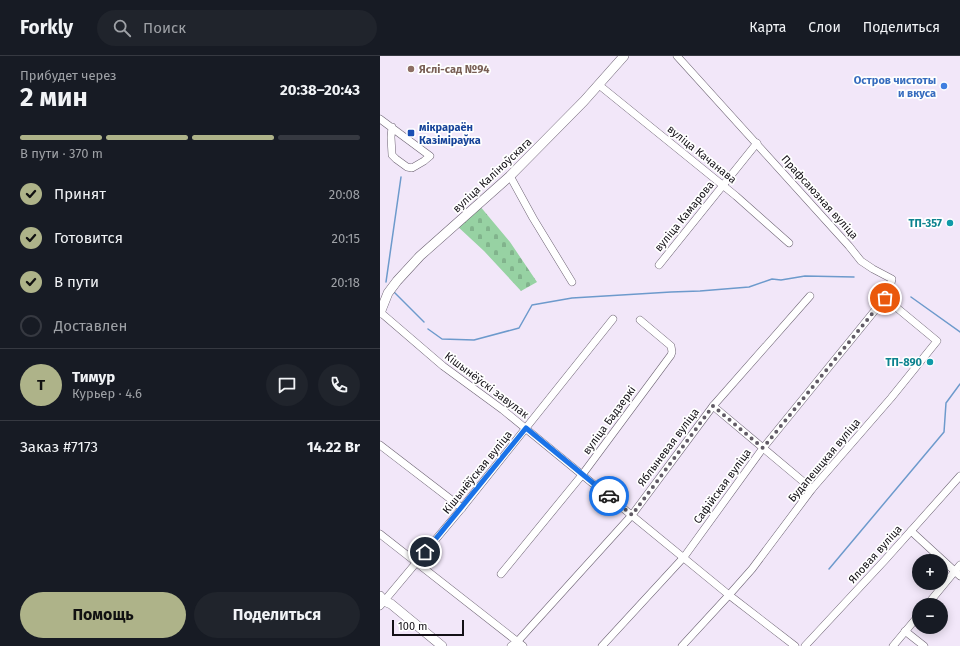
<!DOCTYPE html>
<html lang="ru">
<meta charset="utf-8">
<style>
:root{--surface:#171b24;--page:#20242c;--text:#f1f3f6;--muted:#9ea1a6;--line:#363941;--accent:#aeb389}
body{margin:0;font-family:"Fira Sans",sans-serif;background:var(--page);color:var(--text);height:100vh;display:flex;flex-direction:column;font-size:15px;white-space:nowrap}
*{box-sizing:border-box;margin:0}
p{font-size:13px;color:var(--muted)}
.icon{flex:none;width:22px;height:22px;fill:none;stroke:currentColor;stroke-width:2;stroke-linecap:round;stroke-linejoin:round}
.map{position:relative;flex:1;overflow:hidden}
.side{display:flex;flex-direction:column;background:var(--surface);width:380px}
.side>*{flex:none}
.controls{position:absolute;left:532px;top:498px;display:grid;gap:8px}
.controls a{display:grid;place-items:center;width:36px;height:36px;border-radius:50%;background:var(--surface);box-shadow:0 2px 10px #0003;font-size:20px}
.scale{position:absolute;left:12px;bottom:10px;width:72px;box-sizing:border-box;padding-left:4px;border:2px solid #131016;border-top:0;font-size:11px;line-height:14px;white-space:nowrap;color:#131016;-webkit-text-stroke:3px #fff;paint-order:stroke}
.pin{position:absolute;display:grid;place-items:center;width:34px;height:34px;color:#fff;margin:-17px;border:2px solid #fff;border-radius:50%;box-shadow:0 1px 4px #0007}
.courier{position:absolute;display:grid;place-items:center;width:40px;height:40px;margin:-20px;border:3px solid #1a73e8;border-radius:50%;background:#fff;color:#222;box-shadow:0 1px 5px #0007}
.headline em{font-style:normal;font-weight:700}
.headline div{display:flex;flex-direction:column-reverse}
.headline{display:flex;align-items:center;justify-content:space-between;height:68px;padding:0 20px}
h1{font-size:26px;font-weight:700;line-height:30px}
.bar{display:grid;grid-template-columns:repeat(4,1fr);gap:6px 4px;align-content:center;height:48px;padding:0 20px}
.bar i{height:5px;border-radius:3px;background:var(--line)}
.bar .active{background:var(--accent)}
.bar p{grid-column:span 4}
.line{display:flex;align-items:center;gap:10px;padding:0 20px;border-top:1px solid var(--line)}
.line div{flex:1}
.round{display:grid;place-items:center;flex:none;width:42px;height:42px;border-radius:21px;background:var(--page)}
ol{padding:0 20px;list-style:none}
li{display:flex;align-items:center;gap:12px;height:44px}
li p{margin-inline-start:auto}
li .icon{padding:4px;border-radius:50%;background:var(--accent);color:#111;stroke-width:4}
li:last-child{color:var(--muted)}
li i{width:22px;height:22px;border:2px solid var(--line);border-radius:50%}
.primary-button{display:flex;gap:8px;margin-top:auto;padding:8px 20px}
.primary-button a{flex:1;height:46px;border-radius:24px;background:var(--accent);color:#111;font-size:16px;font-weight:700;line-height:46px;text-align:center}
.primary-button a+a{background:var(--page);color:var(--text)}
header{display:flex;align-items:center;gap:24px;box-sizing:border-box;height:56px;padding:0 20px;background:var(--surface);border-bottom:1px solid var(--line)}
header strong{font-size:19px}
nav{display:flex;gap:22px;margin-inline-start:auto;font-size:14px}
.search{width:280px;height:36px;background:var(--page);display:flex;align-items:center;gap:10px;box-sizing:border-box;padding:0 14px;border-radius:22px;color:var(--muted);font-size:15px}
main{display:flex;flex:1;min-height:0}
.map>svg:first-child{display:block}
</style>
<header>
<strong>Forkly</strong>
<div class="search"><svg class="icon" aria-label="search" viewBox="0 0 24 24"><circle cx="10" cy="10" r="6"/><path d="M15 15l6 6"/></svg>Поиск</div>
<nav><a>Карта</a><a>Слои</a><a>Поделиться</a></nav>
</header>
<main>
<section class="side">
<div class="headline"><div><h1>2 мин</h1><p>Прибудет через</p></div><em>20:38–20:43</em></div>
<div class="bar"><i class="active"></i><i class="active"></i><i class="active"></i><i></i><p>В пути · 370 m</p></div>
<ol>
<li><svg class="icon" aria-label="check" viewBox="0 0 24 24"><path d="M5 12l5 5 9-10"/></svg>Принят<p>20:08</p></li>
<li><svg class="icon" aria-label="check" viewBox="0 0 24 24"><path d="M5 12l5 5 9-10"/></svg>Готовится<p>20:15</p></li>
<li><svg class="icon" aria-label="check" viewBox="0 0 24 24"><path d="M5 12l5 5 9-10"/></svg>В пути<p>20:18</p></li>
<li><i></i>Доставлен</li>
</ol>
<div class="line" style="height:72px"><b class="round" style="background:var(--accent);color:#111">Т</b><div><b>Тимур</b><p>Курьер · 4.6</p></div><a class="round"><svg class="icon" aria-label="chat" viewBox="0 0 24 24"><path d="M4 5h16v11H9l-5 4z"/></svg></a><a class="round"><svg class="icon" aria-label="phone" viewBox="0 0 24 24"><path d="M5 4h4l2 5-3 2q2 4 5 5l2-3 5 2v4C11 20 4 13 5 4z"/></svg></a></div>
<div class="line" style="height:52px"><div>Заказ #7173</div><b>14.22 Br</b></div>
<div class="primary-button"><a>Помощь</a><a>Поделиться</a></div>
</section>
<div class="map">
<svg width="580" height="590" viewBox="0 0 580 590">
<defs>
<pattern id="cemetery-stones" width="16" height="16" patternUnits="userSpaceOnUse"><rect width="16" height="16" fill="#97d2a3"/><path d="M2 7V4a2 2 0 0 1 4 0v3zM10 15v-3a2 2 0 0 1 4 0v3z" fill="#81b38c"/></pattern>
</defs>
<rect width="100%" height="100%" fill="#f2e7f9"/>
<path fill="url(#cemetery-stones)" d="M99,149L130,186L157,226L141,235L104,195L76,169Z"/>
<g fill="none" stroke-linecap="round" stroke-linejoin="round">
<g stroke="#6d9acc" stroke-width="1.5">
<path d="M6,226L21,121"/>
<path d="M14,236L44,266"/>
<path d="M531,241L580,276"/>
<path d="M48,273L62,283L94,284L139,272L152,249L192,242L291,236L320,235L369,231L392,223L401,224L425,220L474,221"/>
<path d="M449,513L564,376L566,347L580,328"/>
</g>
<defs>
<g id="minor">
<path d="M297,0L469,190L481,205L493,213L512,223L509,236L505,242L557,285L511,342L432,433L372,513L349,539L302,590"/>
<path d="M219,29L356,140L409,187"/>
<path d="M0,63L50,100L44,105L32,112L27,111L16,103L12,99L11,81L12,71"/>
<path d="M130,120L153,162L192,226"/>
<path d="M279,209L377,87"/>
<path d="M0,256L63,310L123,354L349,539L415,590"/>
<path d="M333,350L432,433"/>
<path d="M0,389L82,452"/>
<path d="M531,475L580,520"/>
<path d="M0,478L143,590"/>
<path d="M121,518L202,419L291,299L292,296L291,290L260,264"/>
<path d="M547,549L580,509"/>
<path d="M0,550L82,452L233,263"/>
<path d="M525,575L544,590"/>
<path d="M131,590L137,586L252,459L333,350L430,240"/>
<path d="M222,590L304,501L383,392L505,242"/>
<path d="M425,590L505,504L580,420"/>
<path d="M513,590L539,559"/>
</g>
<g id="major">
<path d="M0,257L8,237L17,225L40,200L130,120L204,45L244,0"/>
<path d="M0,540L4,545L11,548L62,590"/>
</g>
</defs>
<use href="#minor" stroke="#6d6373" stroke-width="8"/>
<use href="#major" stroke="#6d6373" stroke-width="10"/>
<use href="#minor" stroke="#fff" stroke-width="7"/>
<use href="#major" stroke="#fff" stroke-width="9"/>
</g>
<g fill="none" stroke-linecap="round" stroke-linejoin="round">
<path stroke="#615b65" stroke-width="4" stroke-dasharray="0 7.2" d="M229,440L252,459L333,350L383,392L505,242"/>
<path stroke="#1a73e8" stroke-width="5" d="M45,496L146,372L229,440"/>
</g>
<circle fill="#8d6e63" stroke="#fff" stroke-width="1.5" cx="31" cy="13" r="4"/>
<circle fill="#3f7fe0" stroke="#fff" stroke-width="1.5" cx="564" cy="30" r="4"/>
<rect fill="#1a4fb4" stroke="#fff" stroke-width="1.5" x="27" y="73" width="8" height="8" rx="2"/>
<g fill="#0f9aa8" stroke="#fff" stroke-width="1.5">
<circle cx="570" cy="167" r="4"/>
<circle cx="550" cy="306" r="4"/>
</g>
<g text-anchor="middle" stroke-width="3.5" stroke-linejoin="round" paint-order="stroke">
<g font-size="11" font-weight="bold" fill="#785e54" stroke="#fff" text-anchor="start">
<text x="39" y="17">Яслі-сад №94</text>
</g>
<g font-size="11" font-weight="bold" fill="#366cbe" stroke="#fff" text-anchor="end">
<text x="556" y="28">Остров чистоты<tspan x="556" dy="13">и вкуса</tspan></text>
</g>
<g font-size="11" font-weight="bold" fill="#164399" stroke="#fff" text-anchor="start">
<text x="39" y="75">мікрараён<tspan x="39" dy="13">Казіміраўка</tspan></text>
</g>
<g font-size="11" fill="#131016" stroke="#fff">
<text transform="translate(322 98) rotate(39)" y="4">вуліца Качанава</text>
<text transform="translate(112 119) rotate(-43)" y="4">вуліца Каліноўскага</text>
<text transform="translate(440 141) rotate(48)" y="4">Прафсаюзная вуліца</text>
<text transform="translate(304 160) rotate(-51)" y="4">вуліца Камарова</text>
<text transform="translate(107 329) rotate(37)" y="4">Кішынёўскі завулак</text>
<text transform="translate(229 364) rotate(-54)" y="4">вуліца Бадзеркі</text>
<text transform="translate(288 391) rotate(-53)" y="4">Яблыневая вуліца</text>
<text transform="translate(444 404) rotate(-50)" y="4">Будапешцкая вуліца</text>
<text transform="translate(97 416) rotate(-51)" y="4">Кішынёўская вуліца</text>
<text transform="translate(342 430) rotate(-54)" y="4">Сафійская вуліца</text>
<text transform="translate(495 498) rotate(-48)" y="4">Яловая вуліца</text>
</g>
<g font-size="11" font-weight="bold" fill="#0d838f" stroke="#fff" text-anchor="end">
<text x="562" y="171">ТП-357</text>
<text x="542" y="310">ТП-890</text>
</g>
</g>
</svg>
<div class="controls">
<a>+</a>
<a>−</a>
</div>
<div class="scale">100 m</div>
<div class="pin" style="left:505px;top:242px;background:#ea580c"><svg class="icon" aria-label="bag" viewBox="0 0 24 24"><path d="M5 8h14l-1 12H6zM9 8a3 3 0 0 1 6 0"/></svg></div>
<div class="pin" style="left:45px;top:496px;background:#1f2937"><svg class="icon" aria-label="home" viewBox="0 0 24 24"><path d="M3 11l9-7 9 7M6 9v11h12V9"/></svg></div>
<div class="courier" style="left:229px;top:440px"><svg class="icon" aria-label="car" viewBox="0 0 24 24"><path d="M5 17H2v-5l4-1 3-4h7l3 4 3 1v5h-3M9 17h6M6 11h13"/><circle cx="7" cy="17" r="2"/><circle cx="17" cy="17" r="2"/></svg></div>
</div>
</main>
